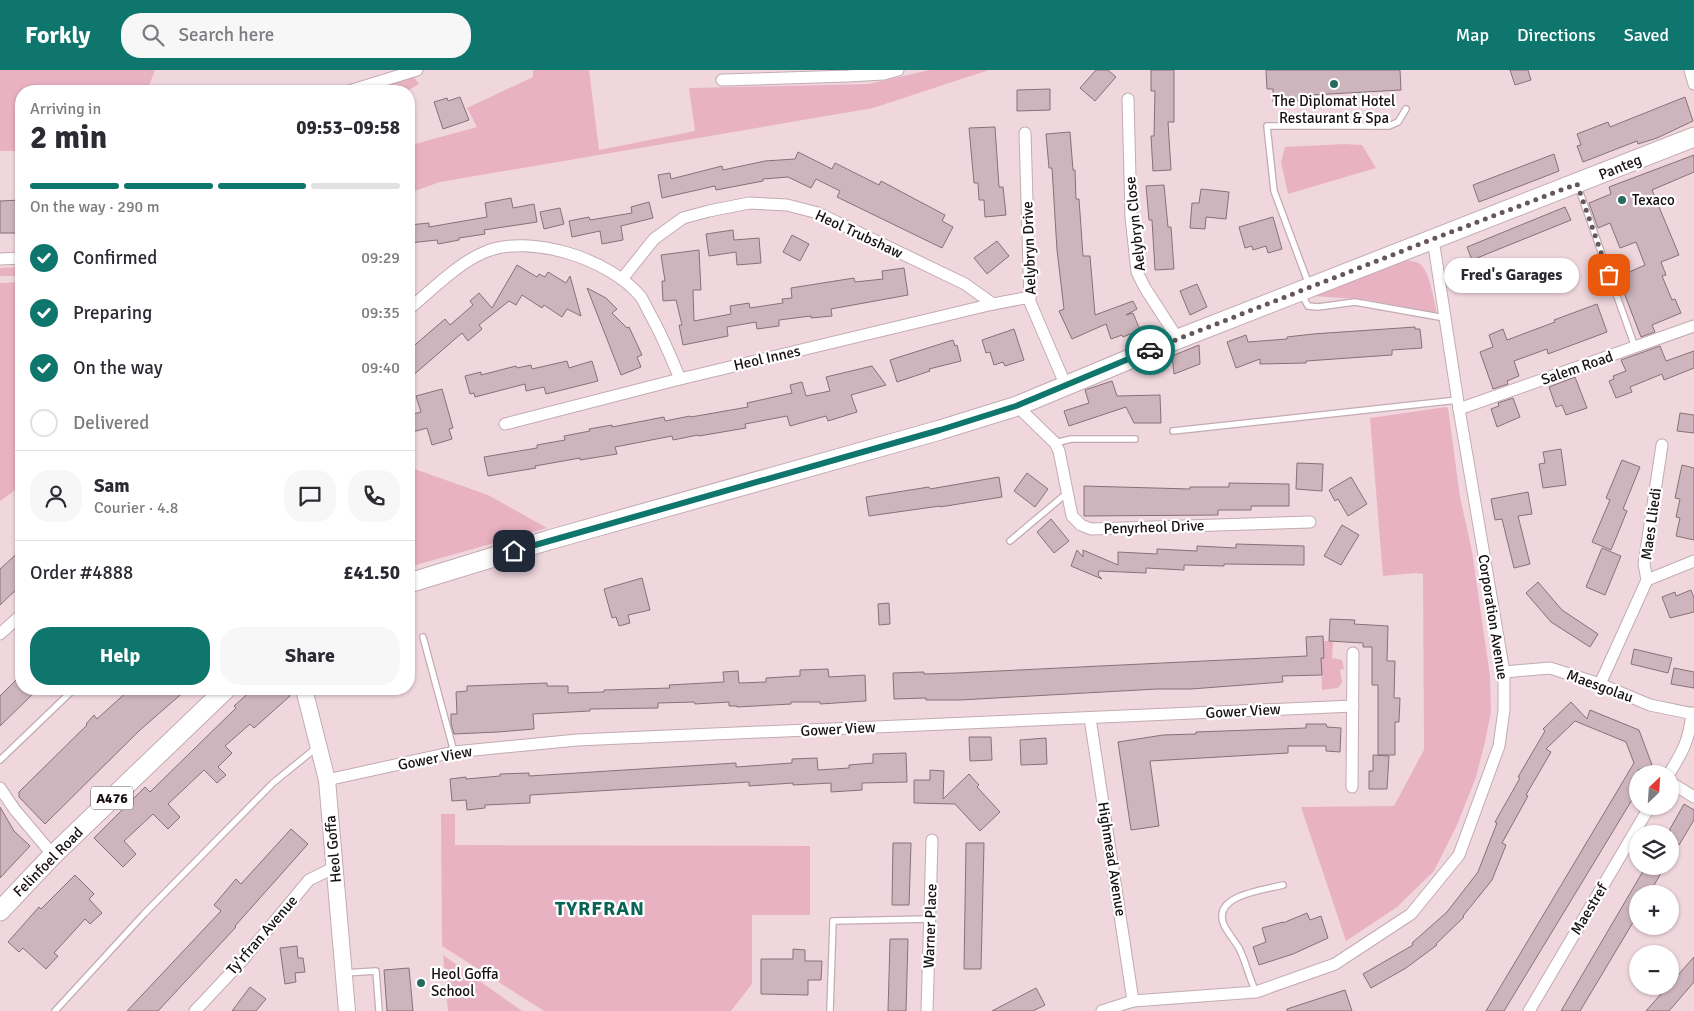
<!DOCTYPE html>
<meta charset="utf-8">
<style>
:root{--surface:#fff;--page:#f7f7f7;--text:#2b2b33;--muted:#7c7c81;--line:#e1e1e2;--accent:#0f766e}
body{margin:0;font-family:Signika,sans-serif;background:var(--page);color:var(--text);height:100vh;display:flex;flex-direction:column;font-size:19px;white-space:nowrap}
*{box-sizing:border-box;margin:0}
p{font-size:16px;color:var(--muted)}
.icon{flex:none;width:28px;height:28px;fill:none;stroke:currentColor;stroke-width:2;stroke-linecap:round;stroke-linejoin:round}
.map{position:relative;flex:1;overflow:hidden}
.side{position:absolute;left:15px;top:15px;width:400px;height:610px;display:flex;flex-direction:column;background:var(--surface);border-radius:20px;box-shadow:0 1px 4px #0004}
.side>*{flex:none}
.needle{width:32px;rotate:25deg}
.tools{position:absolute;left:1629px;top:695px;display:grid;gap:10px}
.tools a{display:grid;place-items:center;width:50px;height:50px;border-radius:50%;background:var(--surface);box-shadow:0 1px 4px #0004;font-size:25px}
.pin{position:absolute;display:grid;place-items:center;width:42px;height:42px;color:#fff;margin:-21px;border-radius:10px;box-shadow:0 2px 8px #0006}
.courier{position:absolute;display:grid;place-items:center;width:50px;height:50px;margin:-25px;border:4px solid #0f766e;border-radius:50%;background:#fff;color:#222;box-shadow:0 1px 6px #0007}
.bubble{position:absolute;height:35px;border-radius:18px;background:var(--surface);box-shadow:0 1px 4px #0004;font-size:16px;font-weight:700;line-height:35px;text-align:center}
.head em{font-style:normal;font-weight:700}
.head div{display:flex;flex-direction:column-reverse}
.head{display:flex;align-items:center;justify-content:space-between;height:85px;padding:0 15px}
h1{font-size:32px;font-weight:700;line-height:38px}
.bar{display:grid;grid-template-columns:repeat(4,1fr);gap:8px 5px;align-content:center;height:60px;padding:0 15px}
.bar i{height:6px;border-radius:4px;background:var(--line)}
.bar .current{background:var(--accent)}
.bar p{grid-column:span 4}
.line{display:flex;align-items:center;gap:12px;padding:0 15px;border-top:1px solid var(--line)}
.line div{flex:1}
.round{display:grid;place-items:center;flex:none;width:52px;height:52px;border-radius:20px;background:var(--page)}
ol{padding:0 15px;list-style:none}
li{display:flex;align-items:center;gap:15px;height:55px}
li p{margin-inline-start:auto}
li .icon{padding:5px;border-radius:50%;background:var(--accent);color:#fff;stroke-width:4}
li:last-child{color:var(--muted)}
li i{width:28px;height:28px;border:2px solid var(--line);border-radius:50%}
.cta{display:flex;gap:10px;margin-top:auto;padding:10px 15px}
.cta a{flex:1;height:58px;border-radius:20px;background:var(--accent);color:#fff;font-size:20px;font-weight:700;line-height:58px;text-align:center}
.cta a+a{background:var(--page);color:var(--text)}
header{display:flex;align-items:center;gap:30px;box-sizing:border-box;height:70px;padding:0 25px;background:var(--accent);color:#fff}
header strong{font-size:24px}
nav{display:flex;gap:28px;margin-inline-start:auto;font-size:18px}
.search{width:350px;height:45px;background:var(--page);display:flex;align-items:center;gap:12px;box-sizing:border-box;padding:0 18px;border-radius:20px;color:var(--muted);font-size:19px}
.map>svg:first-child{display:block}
</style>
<header>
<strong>Forkly</strong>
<div class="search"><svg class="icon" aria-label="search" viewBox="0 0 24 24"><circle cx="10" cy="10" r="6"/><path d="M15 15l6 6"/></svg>Search here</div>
<nav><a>Map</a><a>Directions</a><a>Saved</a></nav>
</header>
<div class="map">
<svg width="1694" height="941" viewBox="0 0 1694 941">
<rect width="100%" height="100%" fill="#f0d7de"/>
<g fill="#e9b2c3">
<path d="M0,0H155L147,21H21V81H0Z"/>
<path d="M533,0H589L599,80L695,61L689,18L869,14L929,0H989L873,38L440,112L409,123V64L415,74L477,57L467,38L533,7Z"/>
<path d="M413,6L419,14L407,21H358Z"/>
<path d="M1345,74L1362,75L1376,98L1288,124L1281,92L1285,77Z"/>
<path d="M1405,190C1410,191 1416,191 1420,194C1430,201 1434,232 1437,244L1369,230L1314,226V224Z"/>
<path d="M21,197V206H0V198Z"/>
<path d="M21,212V416L0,431V213Z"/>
<path d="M1446,337L1448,338L1460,427L1472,481L1490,606L1491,642L1485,672L1476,707L1457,755L1434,801L1397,837L1346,871L1301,737L1394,736L1424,680L1423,504L1415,503L1383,506L1370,348Z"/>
<path d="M409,397L488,425L547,458L409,497Z"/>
<path d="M1324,571H1333L1332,588L1342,590L1344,599L1340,600L1342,612L1338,618L1322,620L1321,588H1324Z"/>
<path d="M441,744H455V775L810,776V845H752V914L731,941H544L442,876Z"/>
<path d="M443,885L522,941H448Z"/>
</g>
<g fill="#ceb5bd" stroke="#877178">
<path d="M1096,0H1108L1116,7L1095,31L1080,18Z"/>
<path d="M1151,0H1174V52H1168L1171,100L1153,101L1151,66H1154L1155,21H1151Z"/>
<path d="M1266,0H1400L1401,20L1311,25V30L1273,32V19H1267Z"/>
<path d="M1510,0H1528L1531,10L1515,15Z"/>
<path d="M1050,19V40L1017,41V20Z"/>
<path d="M460,27L469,50L443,59L434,32L447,28L448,31Z"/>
<path d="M1685,27L1693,51L1657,68L1638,74L1637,71L1583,92L1577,76L1581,75L1577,64L1608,52L1610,57Z"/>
<path d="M995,57L999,117H1003L1006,145L985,147L984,130H979L978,113H974L969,58Z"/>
<path d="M1070,62L1073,100H1075L1076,129H1079L1083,186H1090L1095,245L1133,231L1137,239L1126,245L1133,243L1140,260L1123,267L1122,265L1111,269L1106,254L1072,269L1059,241L1064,239L1057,180L1052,98H1049L1046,64Z"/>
<path d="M798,82L832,99L835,93L879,115L881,111L945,145L942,151L953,157L942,178L837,127L840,121L816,109L811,118L788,107L763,109V111L716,120L715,116L662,128L658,105L670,103L671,109L722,96L723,100L765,91L795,89Z"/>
<path d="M1554,84L1559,101L1479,132L1473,115Z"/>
<path d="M1694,85V102L1652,120L1679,185L1661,192L1666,205L1662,206L1672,230L1675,229L1681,243L1652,255L1655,262L1641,267L1618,207L1645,195L1636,172L1620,178L1610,153L1598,158L1589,133L1611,124L1609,117Z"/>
<path d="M1164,115L1168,157H1171L1174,199L1155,200L1152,150H1149L1146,116Z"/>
<path d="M1201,119L1229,122L1226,149L1206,147L1205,159L1190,158L1192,133H1199Z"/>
<path d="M511,128L513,138L534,134L537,152L484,160L485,164L459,168V170L438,174L437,170L409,173V155L429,153V157L487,147L485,133Z"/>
<path d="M21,130V163H0V131Z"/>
<path d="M649,132L653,148L621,156L623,170L602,174L600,161L572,167L569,151L589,147L590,150L632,143L631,137Z"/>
<path d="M1565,137L1571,150L1472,190L1467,177Z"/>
<path d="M560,138L564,154L544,159L540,142Z"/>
<path d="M1273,147L1282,179L1268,183L1266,176L1253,180L1252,176L1245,178L1239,157Z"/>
<path d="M733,160L734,170L759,168L761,193L737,195L736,182L709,186L706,164Z"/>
<path d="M792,165L809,174L800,191L783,182Z"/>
<path d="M997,171L1009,186L987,204L974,188Z"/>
<path d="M699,180L701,220H693L694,251L731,244L730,236L749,233L750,238L783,233L782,229L792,228L791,218L854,208L855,212L883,209L882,201L904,198L908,225L831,239L832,246L811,248V246L779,250V256L757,259L756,252L727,257L728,266L683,275L679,255H682L676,230L663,231L662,211H665L661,185Z"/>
<path d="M517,195L537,207L539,204L545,207L548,202L566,213L570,206L581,246L567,239L562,247L544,235L542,238L522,225L516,235L509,231L479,255L482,259L468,271L462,263L411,307L409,298V280L445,249L450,255L473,235L470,231L479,223L492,238Z"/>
<path d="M1197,214L1207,237L1190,245L1180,221Z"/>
<path d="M587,218L606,228L617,239L612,243L627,258L629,257L642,285L637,287L641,297L621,305Z"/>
<path d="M1597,234L1607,262L1548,284L1547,279L1514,291L1519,306L1507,311L1508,314L1493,319L1480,282L1493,277L1489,265L1503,259L1507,270L1555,252L1554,250Z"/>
<path d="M1415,257V259H1420L1422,278L1392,280V285L1306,291V293L1260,294V289L1236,298L1227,272L1246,265L1248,272L1287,269V267L1313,264Z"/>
<path d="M1014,259L1024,290L1005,296L1003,292L994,295L990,282L986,283L982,270Z"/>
<path d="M953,270L955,276L957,275L961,291L929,299L930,301L897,312L890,290Z"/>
<path d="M1199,275L1200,294L1174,304L1172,286Z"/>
<path d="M1660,276L1666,291L1694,281V298L1664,310L1662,304L1630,317L1632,322L1616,328L1609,311L1614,309L1613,306L1626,301L1621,290Z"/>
<path d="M567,291L569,298L592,291L598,311L546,324L544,317L526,321L525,314L475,327L474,323L470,324L465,306L481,302V305L516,296L517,298L531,295L532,299Z"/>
<path d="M872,296L886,315L851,325L857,342L828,351L826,346L790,356L787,346L745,354L746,358L699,366L698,365L673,370L672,366L641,372L615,377L617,384L580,390V388L535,396L536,398L488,406L484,387L537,378V375L565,370L564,366L590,361L589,359L612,355V357L664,347L665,351L690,346L691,347L748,337L747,333L792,323L790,315L802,312L806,326L830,321L826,307Z"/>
<path d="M1575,307L1587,338L1566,345L1562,335L1556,337L1549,317Z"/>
<path d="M1112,311L1117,326L1160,325L1161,353H1134L1126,337L1069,356L1064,341L1089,333L1085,320Z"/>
<path d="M442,319L453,358L449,359L452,369L432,375L427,358L409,363V345L421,342L416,326Z"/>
<path d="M1513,328L1520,347L1497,357L1491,339L1499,336L1498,333Z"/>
<path d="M1680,343L1694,345V363L1677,361Z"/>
<path d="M1561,379L1566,415L1543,418L1539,394L1545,393L1543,382Z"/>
<path d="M1622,390L1640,397L1623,439L1627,441L1611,480L1592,472L1610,430L1606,428Z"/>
<path d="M1297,393L1323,394L1322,421L1296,419Z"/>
<path d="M1682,395L1694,398V470L1676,466L1680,448L1676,447L1680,429L1675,428Z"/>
<path d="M1027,403L1048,419L1035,437L1014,421Z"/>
<path d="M999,407L1002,427L940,437V436L869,446L866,427L929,417L930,419Z"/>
<path d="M1351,407L1367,434L1348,446L1338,429L1335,431L1329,420Z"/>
<path d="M1229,413L1289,414V436H1251V440H1218V445L1084,446V416L1190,419V417H1229Z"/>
<path d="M1528,422L1532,444L1518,446L1530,494L1514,498L1502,449L1495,450L1491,429Z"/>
<path d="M1051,449L1069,471L1054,483L1037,462Z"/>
<path d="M1342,455L1359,465L1341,495L1324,486Z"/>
<path d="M1236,474L1304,476V495L1224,494V496L1184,495V500L1146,498V503L1099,501L1098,505L1102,509L1071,496L1077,480L1083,487V480L1118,495V482L1157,484V479L1197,481V476L1236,478Z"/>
<path d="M1602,478L1621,486L1605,525L1586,517Z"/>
<path d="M21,480V515L0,535V499Z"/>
<path d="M642,508L650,540L628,545L630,553L619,556L616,547L612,548L604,519Z"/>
<path d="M1538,512L1562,540L1598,564L1590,577L1551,552L1526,523Z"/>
<path d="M1691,520L1694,528V542L1670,548L1662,527L1675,522L1676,526Z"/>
<path d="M889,533L890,554L879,555L878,534Z"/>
<path d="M1330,549L1355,550L1354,554L1388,556L1387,591H1395L1394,628H1400L1399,652H1395V685H1378V615H1372V577H1363V573L1329,571Z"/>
<path d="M1323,566L1324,588H1321L1322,605L1282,606L1283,612L1191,619H1157L960,630H926V628L894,629L893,603L924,602V604L957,603L1307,586L1306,567Z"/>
<path d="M1634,579L1672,588L1668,603L1631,594Z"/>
<path d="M1674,598L1694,602V618L1671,614Z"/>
<path d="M828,599L829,607L865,605L866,631L820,634V632H791V634L737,637V636H729V632L695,634L694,632L658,633V638L590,639V641L533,644L534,659L498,662L454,664L451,654V644H457L456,622L467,621V616L547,613V616H568V623L604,622V620L670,618L669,615L724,612L723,602L738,601L739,613L766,612V608L800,606V600Z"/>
<path d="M21,605V619H38L0,656V626Z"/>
<path d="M130,619H187L140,660L45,754L19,727V722L87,655L86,654L94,645L97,649Z"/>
<path d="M253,619H284L290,626L254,658L250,654L225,676L232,683L218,697L226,705L217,713L204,700L168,734L180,747L168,759L153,744L124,771L136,784L123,797L94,768L145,717L150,722L236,638L234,636Z"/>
<path d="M1571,632L1587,649L1590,640L1639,660L1652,695L1638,700V720L1504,941H1486L1634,693L1626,672L1575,651L1546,679L1551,682L1526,725L1528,726L1502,773L1506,775L1492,810L1463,846L1464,847L1436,874L1437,875L1406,898L1371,918L1363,904L1413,875L1412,873L1447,842L1478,802L1497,753L1495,752L1520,708L1518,707L1545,661L1543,659Z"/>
<path d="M1306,654H1326L1327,657L1341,658L1340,682L1326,681V676H1288V683L1150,691L1159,756L1131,760L1118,672L1163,665L1196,664V662L1306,658Z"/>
<path d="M969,667H991L992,690L970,691Z"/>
<path d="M1046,668L1047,694L1021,695L1020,670Z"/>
<path d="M906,683L907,712L862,713V720L831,722V713L793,715V713L749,716V712L530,725V733L485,735V738L467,740L466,730L452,731L450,709L466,707V709L500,706V704L529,703V706L736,693V697L792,693V689L817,688L818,700L849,698V695L873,693V684Z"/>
<path d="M1373,685L1389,686L1387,719H1369V701H1373Z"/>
<path d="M930,700L944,701L943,729L969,704L979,715L977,717L1000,742L980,761L955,734L914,733V710H930Z"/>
<path d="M1684,734L1694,740V750L1679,775L1670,770V759Z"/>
<path d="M0,737L14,761L30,776L0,808Z"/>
<path d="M291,759L308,774L235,856L236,857L158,941H127L221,841L214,835L236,809L241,814Z"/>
<path d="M893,773H911L909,835H892Z"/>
<path d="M966,773H984L981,899H964Z"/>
<path d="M1646,796H1665L1649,824H1638V844L1580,941H1561Z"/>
<path d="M75,805L94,824L89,829L102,843L90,854L85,849L54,883L58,886L46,899L23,878L19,882L8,872L39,837L41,839Z"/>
<path d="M1307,843L1310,850L1321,846L1328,868L1293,884L1259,895L1253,877L1266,872L1262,858L1283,852V853Z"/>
<path d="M890,869H908L906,941H888Z"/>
<path d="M297,876L298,888H303L305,902L295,903L296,912L285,914L280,878Z"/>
<path d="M793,879L805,880V891H822L821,910H808V925L761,924V889H793Z"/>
<path d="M1694,887V912L1669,941H1646L1668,916H1670V914Z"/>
<path d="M409,898L413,941H387L384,900Z"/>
<path d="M250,917L266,929L256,941H232Z"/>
<path d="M1036,918L1045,935L1033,941H992Z"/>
<path d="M1345,920L1352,941H1287V939Z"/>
</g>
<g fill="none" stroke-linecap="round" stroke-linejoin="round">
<defs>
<g id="lane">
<path d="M1577,114L1635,277"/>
<path d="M1309,215L1274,121L1267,56H1389L1398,52L1406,39"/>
<path d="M1301,223L1308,236L1318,237L1355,232L1445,248"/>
<path d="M1173,361L1458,330"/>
<path d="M1055,373L1071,369H1135"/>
<path d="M1010,471L1067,423"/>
<path d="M423,567L454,682"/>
<path d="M0,690L74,619"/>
<path d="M344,903L376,901L379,941"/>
<path d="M1256,922C1249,908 1246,892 1239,878C1234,870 1228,863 1224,855C1211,825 1264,820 1283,815"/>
<path d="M55,941L144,844L273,713L316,678"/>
<path d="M830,941L833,851L930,849"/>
</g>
<g id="street">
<path d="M1690,0L1694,14"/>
<path d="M722,10L848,6L884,4L898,0"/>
<path d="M349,21L417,0"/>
<path d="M1128,29L1131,147L1137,202L1145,218L1178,269"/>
<path d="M1025,63L1030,232L1066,316"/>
<path d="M0,189L21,188"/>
<path d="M622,209L654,169L683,148L709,141L749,133L787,135L818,143L965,214L993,234"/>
<path d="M409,239C432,220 458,193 485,182C530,163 610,189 641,227C644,232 647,238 650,244C662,265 671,287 680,309"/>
<path d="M1017,336L1055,373L1059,381L1072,446L1081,455L1091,459L1310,452"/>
<path d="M1459,339L1694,256"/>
<path d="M505,354L680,309L993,234L1030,227"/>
<path d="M1647,510L1694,491"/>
<path d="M0,564L21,545"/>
<path d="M1504,602L1550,598L1600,614L1650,635L1694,644"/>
<path d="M1600,614L1647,510L1644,494L1662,375"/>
<path d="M1090,648L1133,931"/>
<path d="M1669,704C1683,681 1689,671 1692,643"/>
<path d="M327,710L454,682L577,670L1353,636"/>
<path d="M1670,712L1694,727"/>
<path d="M1352,717L1353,583"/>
<path d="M0,718L15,740L53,785"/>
<path d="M195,941L240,893L309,810L335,797"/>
<path d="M927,941L932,770"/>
<path d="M1102,941L1133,931L1256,922L1335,894L1411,844L1459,785L1499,676L1504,640V602L1459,339L1433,169"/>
<path d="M1529,941L1650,736"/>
</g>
<path id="secondary" d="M304,619L327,710L347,941"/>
<g id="primary">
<path d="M409,513L549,470L940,360L1017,336L1178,269L1694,67"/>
<path d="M0,841L53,785L226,619"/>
</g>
</defs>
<use href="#lane" stroke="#c3abb2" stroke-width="8"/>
<use href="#street" stroke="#c3abb2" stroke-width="13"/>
<use href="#secondary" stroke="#c3abb2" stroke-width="18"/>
<use href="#primary" stroke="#c3abb2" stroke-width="21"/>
<use href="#lane" stroke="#fff" stroke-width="5.5"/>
<use href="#street" stroke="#fff" stroke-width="11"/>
<use href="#secondary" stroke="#fff" stroke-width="16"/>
<use href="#primary" stroke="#fff" stroke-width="19"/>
</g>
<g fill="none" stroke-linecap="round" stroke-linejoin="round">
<path stroke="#64565a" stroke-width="5" stroke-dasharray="0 9" d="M1150,280L1433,169L1577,114L1609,205"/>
<path stroke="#0f766e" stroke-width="6" d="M514,481L940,360L1016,336L1150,280"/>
</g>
<g fill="#266b5e" stroke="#fff" stroke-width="2">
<circle cx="1334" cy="14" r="5"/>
<circle cx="1622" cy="130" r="5"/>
<circle cx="421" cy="913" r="5"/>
</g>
<g text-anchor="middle" stroke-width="4.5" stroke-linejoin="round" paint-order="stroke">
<rect fill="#fff" stroke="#5d585a" stroke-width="1" x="91" y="716.5" width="42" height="23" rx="4"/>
<g font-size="14" font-weight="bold" fill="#181013">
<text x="112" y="733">A476</text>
</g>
<g font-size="15" fill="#181013" stroke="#fff" text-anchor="start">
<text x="1334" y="36" text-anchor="middle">The Diplomat Hotel<tspan x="1334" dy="17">Restaurant &amp; Spa</tspan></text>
<text x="1632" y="135">Texaco</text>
<text x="431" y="909">Heol Goffa<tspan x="431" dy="17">School</tspan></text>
</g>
<g font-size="15" fill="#181013" stroke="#fff">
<text transform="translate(1620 97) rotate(-22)" y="5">Panteg</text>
<text transform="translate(1135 154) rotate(-96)" y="5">Aelybryn Close</text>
<text transform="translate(859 164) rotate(25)" y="5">Heol Trubshaw</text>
<text transform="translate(1029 178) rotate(-92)" y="5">Aelybryn Drive</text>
<text transform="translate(767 288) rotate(-13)" y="5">Heol Innes</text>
<text transform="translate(1577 298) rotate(-19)" y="5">Salem Road</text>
<text transform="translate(1651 454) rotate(-82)" y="5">Maes Lliedi</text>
<text transform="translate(1154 457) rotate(-2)" y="5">Penyrheol Drive</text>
<text transform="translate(1493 547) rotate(81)" y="5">Corporation Avenue</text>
<text transform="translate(1600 616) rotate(20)" y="5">Maesgolau</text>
<text transform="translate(1243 641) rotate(-3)" y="5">Gower View</text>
<text transform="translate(838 659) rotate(-3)" y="5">Gower View</text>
<text transform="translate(435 688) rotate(-11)" y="5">Gower View</text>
<text transform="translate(333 779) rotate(-95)" y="5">Heol Goffa</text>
<text transform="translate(1112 789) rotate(81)" y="5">Highmead Avenue</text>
<text transform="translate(48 792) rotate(-45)" y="5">Felinfoel Road</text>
<text transform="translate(1589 839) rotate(-59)" y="5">Maestref</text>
<text transform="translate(930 856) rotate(-88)" y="5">Warner Place</text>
<text transform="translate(262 865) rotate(-49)" y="5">Ty'rfran Avenue</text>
</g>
<g font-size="20" font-weight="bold" letter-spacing="1" fill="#0a6455" stroke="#fff">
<text x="600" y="845">TYRFRAN</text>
</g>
</g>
</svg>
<div class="tools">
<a><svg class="needle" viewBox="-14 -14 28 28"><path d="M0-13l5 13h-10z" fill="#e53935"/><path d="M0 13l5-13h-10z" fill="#7c7c81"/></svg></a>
<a><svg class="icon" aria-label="layers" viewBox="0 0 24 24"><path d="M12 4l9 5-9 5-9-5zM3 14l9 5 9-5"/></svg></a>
<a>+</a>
<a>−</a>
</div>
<div class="pin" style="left:1609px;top:205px;background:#ea580c"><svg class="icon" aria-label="bag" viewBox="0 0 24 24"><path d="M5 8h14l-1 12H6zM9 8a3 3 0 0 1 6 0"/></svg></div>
<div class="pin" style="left:514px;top:481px;background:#1f2937"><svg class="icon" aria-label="home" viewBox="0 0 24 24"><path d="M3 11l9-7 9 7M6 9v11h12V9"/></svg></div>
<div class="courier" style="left:1150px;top:280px"><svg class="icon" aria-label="car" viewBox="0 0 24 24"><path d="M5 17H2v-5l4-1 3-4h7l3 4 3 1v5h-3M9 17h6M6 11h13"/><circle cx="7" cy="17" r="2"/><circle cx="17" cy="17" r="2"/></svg></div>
<div class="bubble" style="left:1444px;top:188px;width:135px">Fred's Garages</div>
<section class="side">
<div class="head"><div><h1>2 min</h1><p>Arriving in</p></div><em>09:53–09:58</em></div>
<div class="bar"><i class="current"></i><i class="current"></i><i class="current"></i><i></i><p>On the way · 290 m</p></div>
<ol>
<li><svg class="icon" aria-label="check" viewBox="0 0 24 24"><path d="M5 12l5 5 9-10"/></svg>Confirmed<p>09:29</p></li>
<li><svg class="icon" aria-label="check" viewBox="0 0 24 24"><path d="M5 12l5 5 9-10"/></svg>Preparing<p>09:35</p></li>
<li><svg class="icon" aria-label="check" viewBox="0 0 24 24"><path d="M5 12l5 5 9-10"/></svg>On the way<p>09:40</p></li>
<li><i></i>Delivered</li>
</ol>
<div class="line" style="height:90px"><a class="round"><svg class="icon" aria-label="person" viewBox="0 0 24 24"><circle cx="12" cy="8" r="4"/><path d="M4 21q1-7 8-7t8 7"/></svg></a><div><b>Sam</b><p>Courier · 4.8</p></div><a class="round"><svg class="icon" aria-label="chat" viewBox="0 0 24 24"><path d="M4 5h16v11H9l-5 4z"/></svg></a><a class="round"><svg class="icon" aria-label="phone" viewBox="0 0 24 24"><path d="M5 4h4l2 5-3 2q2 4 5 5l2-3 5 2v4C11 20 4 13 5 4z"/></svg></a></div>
<div class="line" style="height:65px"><div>Order #4888</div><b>£41.50</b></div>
<div class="cta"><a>Help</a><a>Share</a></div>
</section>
</div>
